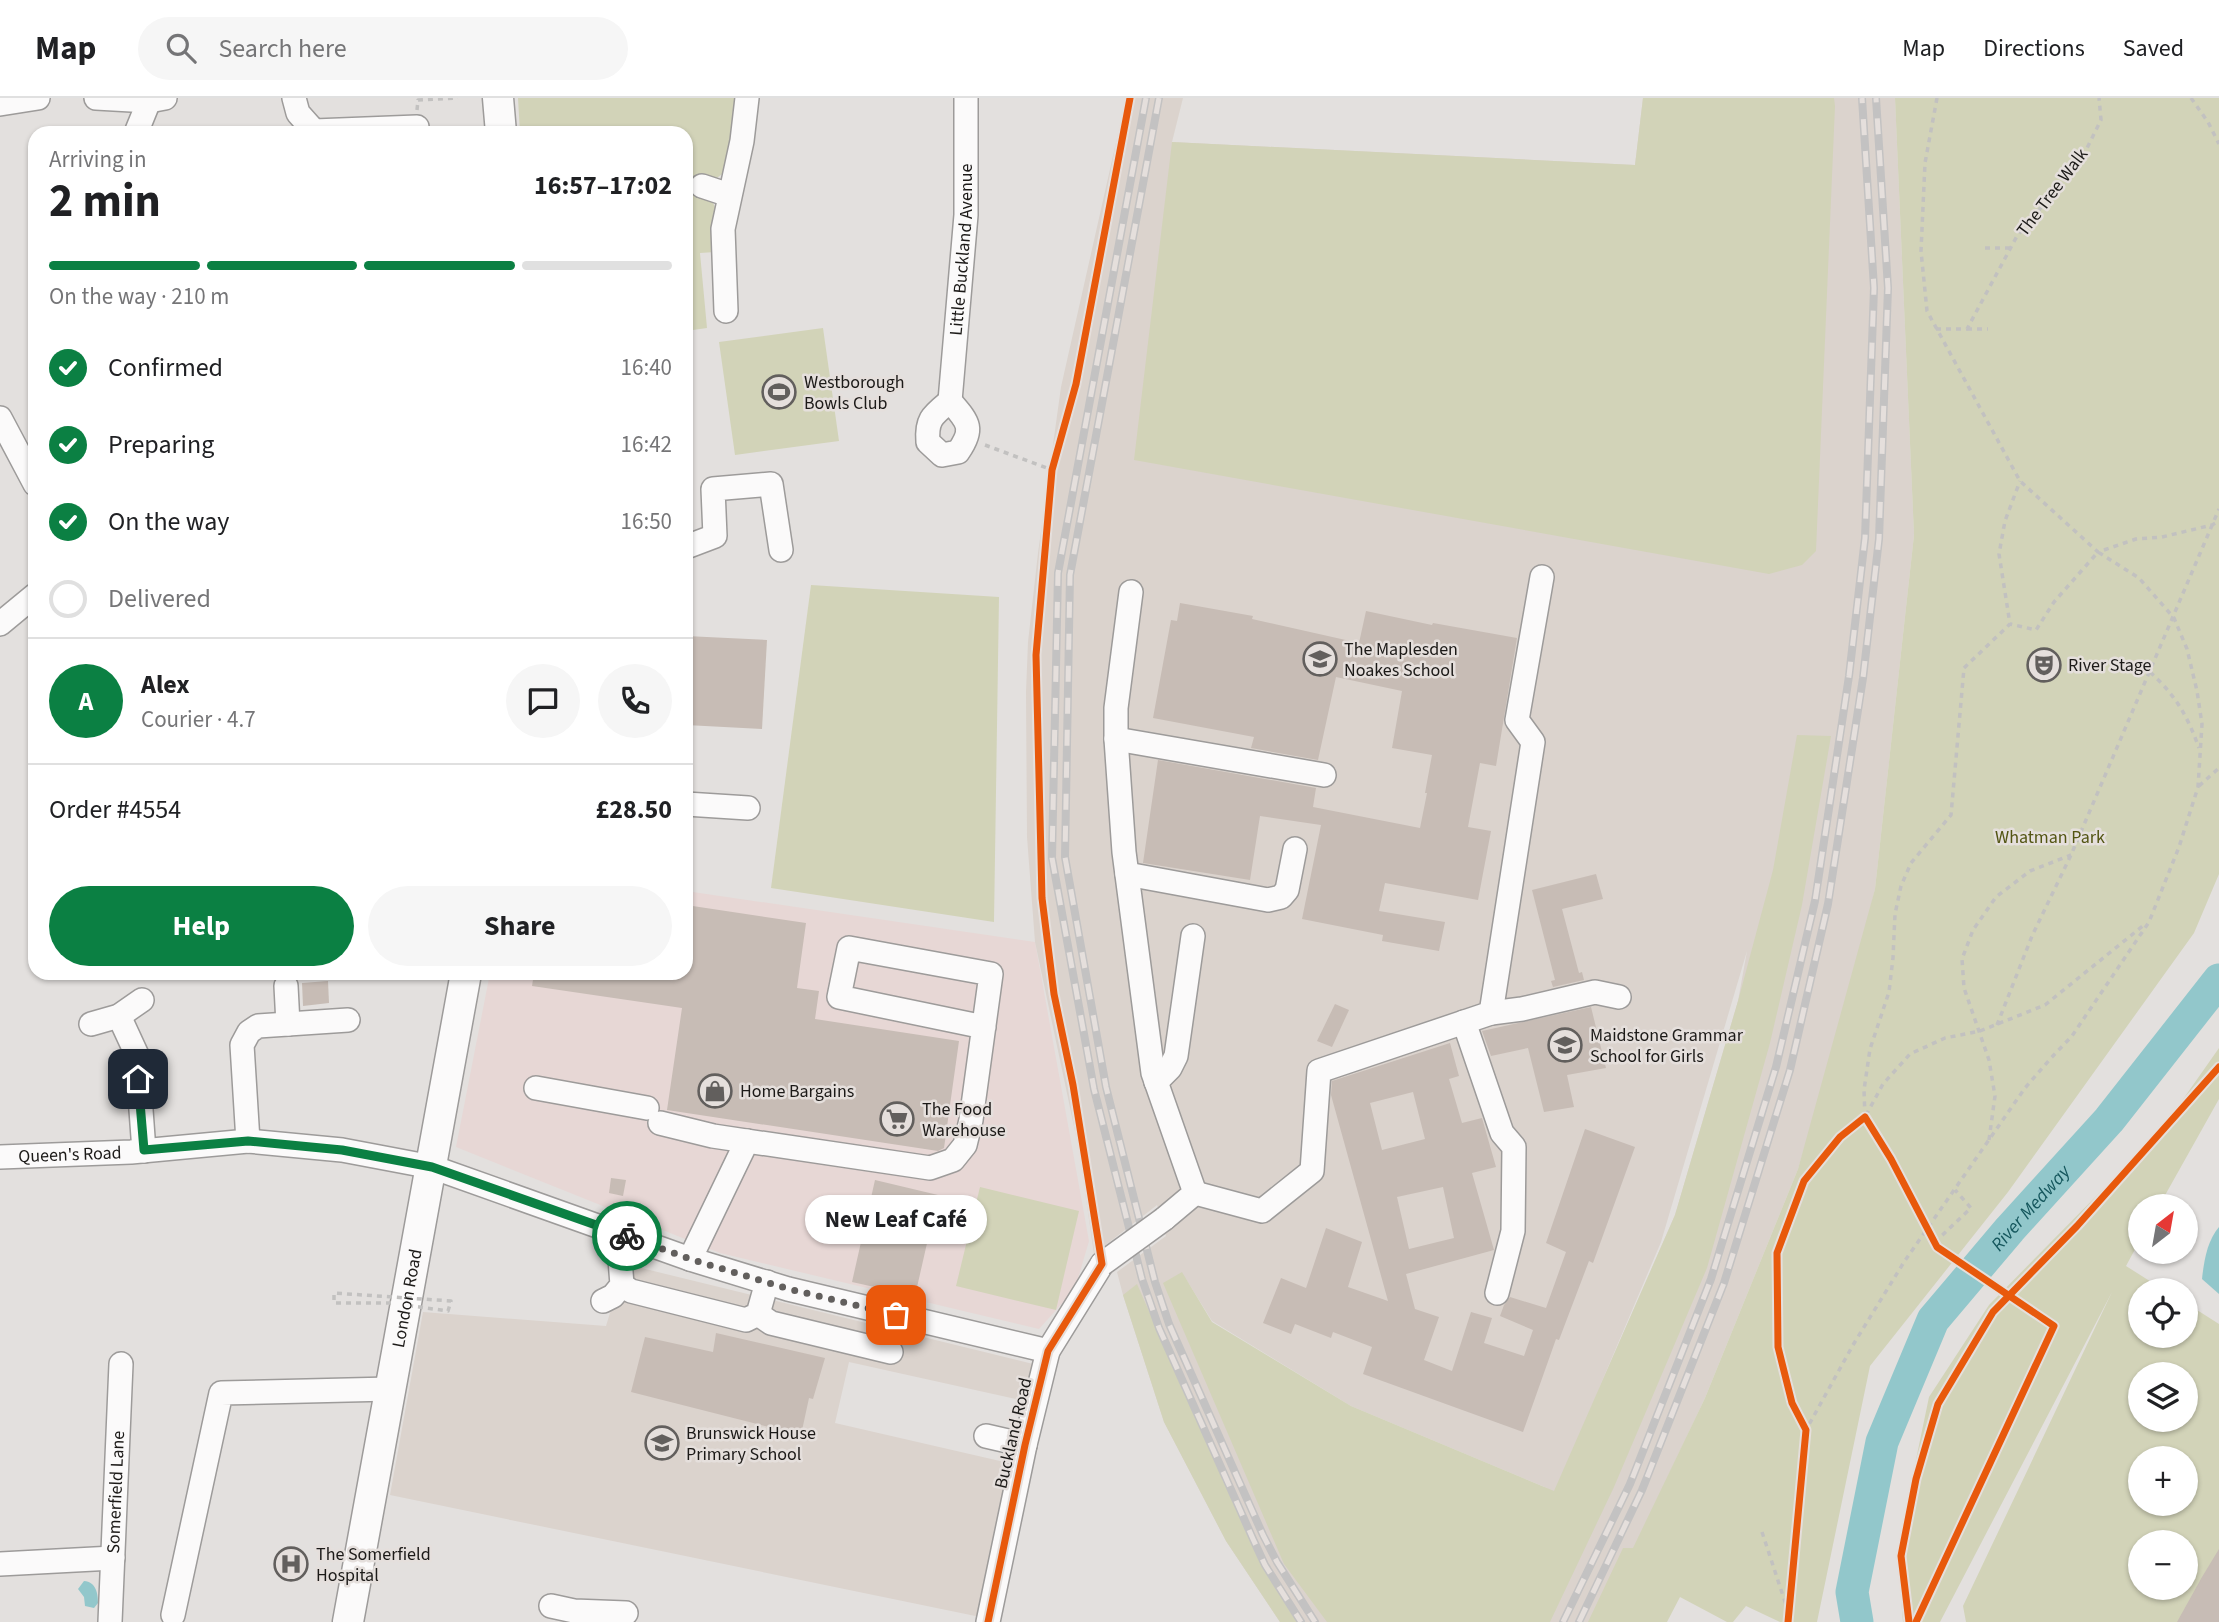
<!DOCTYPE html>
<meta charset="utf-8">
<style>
:root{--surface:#fff;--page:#f6f6f6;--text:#202124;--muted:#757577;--line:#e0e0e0;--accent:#0b8043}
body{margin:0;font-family:"Source Sans 3",sans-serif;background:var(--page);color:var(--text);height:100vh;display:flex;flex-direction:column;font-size:26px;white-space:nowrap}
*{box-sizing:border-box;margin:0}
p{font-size:23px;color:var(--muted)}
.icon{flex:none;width:38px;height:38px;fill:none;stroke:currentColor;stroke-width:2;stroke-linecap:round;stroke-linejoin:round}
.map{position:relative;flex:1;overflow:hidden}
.details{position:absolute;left:28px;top:28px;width:665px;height:854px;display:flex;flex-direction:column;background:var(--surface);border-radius:21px;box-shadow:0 2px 5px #0004}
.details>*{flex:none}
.needle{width:46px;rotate:31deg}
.fabs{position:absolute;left:2128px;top:1096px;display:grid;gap:14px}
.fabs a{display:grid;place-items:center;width:70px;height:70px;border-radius:50%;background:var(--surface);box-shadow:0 2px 5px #0004;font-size:35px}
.pin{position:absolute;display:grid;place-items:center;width:60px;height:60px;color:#fff;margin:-30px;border-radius:14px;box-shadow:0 4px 10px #0006}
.courier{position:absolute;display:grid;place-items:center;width:70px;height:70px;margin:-35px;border:5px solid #0b8043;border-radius:50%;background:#fff;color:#222;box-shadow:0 2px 9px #0007}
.bubble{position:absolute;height:49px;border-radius:24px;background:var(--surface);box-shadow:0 2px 5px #0004;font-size:23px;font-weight:700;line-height:49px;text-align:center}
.overview em{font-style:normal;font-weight:700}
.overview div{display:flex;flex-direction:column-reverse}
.overview{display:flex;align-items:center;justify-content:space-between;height:119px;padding:0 21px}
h1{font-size:46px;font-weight:700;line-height:52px}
.bar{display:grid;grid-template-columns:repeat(4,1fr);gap:10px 7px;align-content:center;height:84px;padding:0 21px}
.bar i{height:9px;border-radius:5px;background:var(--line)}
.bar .selected{background:var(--accent)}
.bar p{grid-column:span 4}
.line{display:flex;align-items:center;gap:18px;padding:0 21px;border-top:2px solid var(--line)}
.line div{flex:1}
.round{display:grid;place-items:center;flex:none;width:74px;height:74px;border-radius:37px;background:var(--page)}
ol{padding:0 21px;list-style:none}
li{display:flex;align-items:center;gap:21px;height:77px}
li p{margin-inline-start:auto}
li .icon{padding:7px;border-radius:50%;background:var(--accent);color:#fff;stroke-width:4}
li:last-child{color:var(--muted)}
li i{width:38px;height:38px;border:4px solid var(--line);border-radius:50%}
.action{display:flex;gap:14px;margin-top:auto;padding:14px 21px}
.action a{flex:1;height:80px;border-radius:42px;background:var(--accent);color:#fff;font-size:28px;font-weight:700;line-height:80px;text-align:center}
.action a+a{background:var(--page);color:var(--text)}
header{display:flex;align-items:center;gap:42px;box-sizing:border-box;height:98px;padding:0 35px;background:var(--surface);border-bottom:2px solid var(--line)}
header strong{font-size:33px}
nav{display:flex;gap:38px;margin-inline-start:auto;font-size:24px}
.search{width:490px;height:63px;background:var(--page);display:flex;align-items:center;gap:18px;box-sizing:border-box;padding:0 24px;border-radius:38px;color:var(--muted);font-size:26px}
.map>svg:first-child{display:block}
</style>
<header>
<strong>Map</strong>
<div class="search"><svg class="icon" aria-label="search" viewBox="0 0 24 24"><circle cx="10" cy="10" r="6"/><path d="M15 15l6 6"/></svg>Search here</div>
<nav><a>Map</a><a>Directions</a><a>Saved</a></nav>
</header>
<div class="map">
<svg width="2219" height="1524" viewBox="0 0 2219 1524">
<rect width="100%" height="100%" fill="#e3e0de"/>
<path fill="#e7d7d5" d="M686,793L1035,844L1089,1143L1075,1191L1039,1231L720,1155L456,1049L490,875H686Z"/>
<g fill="#dbd3cd" fill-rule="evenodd">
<path d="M1125,0H1183L1172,44L1635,67L1643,0H1895L1914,437L1875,791L1846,913L1798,1071L1705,1300L1599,1524H1280L1226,1443L1164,1324L1123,1197L1117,1174L1166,1138L1157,1107L1094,1156L1079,1052L1035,844L1027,739L1026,594L1028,544L1038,455L1061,289L1124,9ZM1747,853L1738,903L1675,1117L1597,1295L1661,1144ZM1186,1181L1212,1223L1351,1308L1547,1390L1242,1313Z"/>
<path d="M625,1166L1033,1266L1025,1303L849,1264L835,1325L1013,1366L985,1520L390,1397L423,1214L606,1228Z"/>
</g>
<g fill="#d2d3b8" fill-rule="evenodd">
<path d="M518,0H739L725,74L714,82L711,101L715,109V154L700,155L707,230L686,233V35H520Z"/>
<path d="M1643,0H1834L1835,8L1816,453L1802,467L1769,476L1134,362L1172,44L1635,67Z"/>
<path d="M1895,0H2219V776L2194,835L2008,1094L1870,1268L1817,1524H1780L1746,1508L1733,1524H1727L1680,1499L1667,1524H1588L1623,1450H1633L1705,1300L1798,1071L1875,791L1914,437Z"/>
<path d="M823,230L839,343L735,357L719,244Z"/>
<path d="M811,487L999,499L994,824L771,790Z"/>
<path d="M1797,637L1831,638L1802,807L1770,945L1707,1170L1614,1389L1550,1524H1327L1284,1466L1163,1185L1182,1174L1212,1224L1351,1308L1554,1393L1675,1117L1738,903L1773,772Z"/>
<path d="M2219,950V1001L2159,1108H2140V1142L2126,1168L2164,1192H2140V1237H2186V1205L2219,1226V1524H1966L1963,1508L2112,1194L1940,1524H1903L1897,1453L1929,1299L1989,1207L2118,1076L2172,1017ZM2140,1276H2186V1321H2140ZM2140,1360H2186V1405H2140ZM2140,1444H2186V1489H2140Z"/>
<path d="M980,1089L1079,1113L1056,1212L956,1188Z"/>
<path d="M1137,1186L1254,1451L1297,1524H1280L1226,1443L1164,1324L1123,1197Z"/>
</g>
<g fill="#92c7cb">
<path d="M2219,1129V1196L2202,1181C2204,1163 2207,1143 2219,1129Z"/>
<path d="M84,1483C96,1484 98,1495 98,1505L94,1510L85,1508L84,1499L78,1491Z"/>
</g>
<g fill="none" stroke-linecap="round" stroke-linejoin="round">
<path stroke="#92c7cb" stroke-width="33" id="s1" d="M1857,1524L1852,1494L1882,1344L1933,1222L2010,1131L2109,1022L2219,882"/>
</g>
<g fill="#c7bcb5" fill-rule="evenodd">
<path d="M1180,505L1253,518L1252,521L1359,545L1366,513L1432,527L1433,525L1517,540L1496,668L1480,665L1468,729L1491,733L1478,802L1385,785L1379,813L1445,824L1439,853L1382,843L1383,837L1302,821L1321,727L1260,718L1250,782L1143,765L1158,662L1316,690L1313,709L1420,730L1427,695H1425L1432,657L1392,650L1402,593L1336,579L1318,662L1251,650L1254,639L1153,620L1171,522L1177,523Z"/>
<path d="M686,538L767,542L762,631L686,627Z"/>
<path d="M1596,776L1603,801L1562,811L1579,875L1582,874L1584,882L1553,889L1551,883L1555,882L1532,792Z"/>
<path d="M686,807L806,825L797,890L819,893L815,921L959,943L944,1050L938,1053L667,1012L682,910L532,888L534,875H686Z"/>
<path d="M328,883L329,905L303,908L302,885Z"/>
<path d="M1335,906L1349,912L1332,949L1317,943Z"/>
<path d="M1591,909L1606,970L1567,977L1574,1009L1544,1014L1528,950L1491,958L1482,933Z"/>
<path d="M1450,945L1459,978L1449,981L1462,1025L1482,1020L1496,1069L1472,1075L1494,1152L1406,1176L1415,1211L1439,1219L1424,1262L1452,1273L1471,1214L1492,1220L1484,1245L1524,1258L1533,1232L1500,1218L1504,1207L1510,1199L1546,1210L1566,1154L1546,1145L1585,1031L1635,1049L1593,1165L1589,1163L1559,1242L1556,1241L1523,1334L1363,1276L1372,1249L1333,1234L1331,1240L1295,1226L1291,1236L1263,1225L1281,1180L1306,1190L1326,1130L1362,1144L1348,1189L1388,1203L1331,997L1332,983ZM1413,994L1425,1041L1382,1052L1370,1005ZM1443,1089L1454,1140L1409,1151L1397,1099Z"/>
<path d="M611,1080L626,1082L623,1098L609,1095Z"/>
<path d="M875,1082L938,1097L915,1198L910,1197L909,1205L877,1198L879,1190L852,1184Z"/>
<path d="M716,1235L825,1260L813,1301L809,1300L801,1337L631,1294L645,1239L713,1254Z"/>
<path d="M2219,1451V1524H2177L2202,1479Z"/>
</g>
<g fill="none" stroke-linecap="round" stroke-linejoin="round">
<defs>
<g id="minor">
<path d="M96,0L149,3L165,0"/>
<path d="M294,0L298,15L314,33L417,29"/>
<path d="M0,6L38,0"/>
<path d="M136,35L149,3"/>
<path d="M702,88L729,97"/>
<path d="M726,213L723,131L742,43L747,0"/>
<path id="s2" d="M950,303L966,117V0"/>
<path d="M950,303C968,324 975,330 958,354L942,357L928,344C926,321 933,317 950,303Z"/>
<path d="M0,320L35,386"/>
<path d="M686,449L715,438L713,391L771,386L781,452"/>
<path d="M1131,494L1116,610V641L1124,754L1153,975L1195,1095L1164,1121"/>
<path d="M0,526L35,497"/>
<path d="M1116,641L1324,677"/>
<path d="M686,706L748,710"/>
<path d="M1127,776L1268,802L1281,799L1287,792L1295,751"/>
<path d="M286,888L288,926"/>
<path d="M1491,915L1522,911L1595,894L1619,899"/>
<path d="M119,918L137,957L144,1053"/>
<path d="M1464,924L1502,1035L1514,1049L1513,1133L1497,1195"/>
<path d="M91,926L119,918L142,902"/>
<path d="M1156,984L1170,970L1176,958L1193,838"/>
<path d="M536,990L647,1010"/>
<path d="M660,1025L713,1038L930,1070L953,1062L965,1047L971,1022L991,876L849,850L839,899L984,929"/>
<path d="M248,1043L242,947L249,934L258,928L348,922"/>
<path id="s3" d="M0,1059L131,1054L248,1043L342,1052L432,1069L690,1161L788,1191L1048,1253"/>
<path d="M1195,1095L1262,1113L1312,1073L1319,973L1491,915L1533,644L1517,622L1542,479"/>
<path d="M690,1161L747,1043"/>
<path d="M622,1187L631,1193L746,1222L758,1216L767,1184"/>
<path d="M603,1203L613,1198L622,1187L618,1135"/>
<path d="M758,1216L771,1225L891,1254"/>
<path d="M986,1338L1025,1347"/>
<path d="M0,1466L113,1460"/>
<path d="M551,1508L574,1513L626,1515"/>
<path d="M173,1517L221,1295L390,1291"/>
<path id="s4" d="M110,1524L121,1266"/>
<path d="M988,1524L1025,1347L1048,1253L1102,1166"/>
</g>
<g id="major">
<path d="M498,0L501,35"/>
<path id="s5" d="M348,1524L466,875"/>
</g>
</defs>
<use href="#minor" stroke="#9d9b9a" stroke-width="26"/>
<use href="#major" stroke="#9d9b9a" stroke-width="33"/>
<g stroke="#c2c1c0" stroke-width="3.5" stroke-dasharray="5 5" stroke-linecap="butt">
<path d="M1937,0L1925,65L1921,153L1927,213L2020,383L2098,454L2136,441L2162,439L2212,427L2219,423"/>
<path d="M2191,0L2208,24L2219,46"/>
<path d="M417,12L418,2L458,0"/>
<path d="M1985,150H2011"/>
<path d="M1936,231H1967L2017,138L2081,62L2101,22L2099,0"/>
<path d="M1967,231H1988"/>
<path d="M985,347L1052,372"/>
<path d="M2150,574C2176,598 2187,617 2199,650"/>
<path d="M2199,688L2219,670"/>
<path d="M1997,927L2032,838L2071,757L2219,411"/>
<path d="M1989,1042L1995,998L1989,962L1964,890L1962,861L1973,832L1996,799L2030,773L2071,757"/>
<path d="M1891,1061L1865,1019L1864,992L1870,951L1889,894L1893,860L1895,816L1901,788L1911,765L1951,717L1964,570L2010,526L1999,456L2005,423L2020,383"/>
<path d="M1935,1144L1971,1110L1955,1092"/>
<path d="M1806,1332L1792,1305L1778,1249L1777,1155L1804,1083L1840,1039L1865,1019L1883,986L1910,956L1945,940L1980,933L2045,907L2144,827"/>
<path d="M1762,1434L1788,1513"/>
<path d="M1788,1524L1806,1332L1853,1247L1904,1164L2025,990L2051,960L2072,938L2149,824L2179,749L2198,689L2202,626L2197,593L2187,551L2174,520L2139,480L2098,454L2054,504L2036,532L2010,526"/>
<path d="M1909,1524L1901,1458L1916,1381L1938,1306L1993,1214L2077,1128L2219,969"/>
<path d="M1916,1524L2054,1228"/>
</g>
<use href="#minor" stroke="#fbfafa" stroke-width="23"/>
<use href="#major" stroke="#fbfafa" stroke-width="30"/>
<defs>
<g id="rail">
<path d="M1146,0L1058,475L1052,760L1094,991L1142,1181L1159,1230L1253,1441L1265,1467L1301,1524"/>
<path d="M1159,0L1070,477L1065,759L1106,989L1155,1184L1169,1226L1263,1437L1277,1464L1315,1524"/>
<path d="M1563,1524L1630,1386L1711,1181L1776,969L1815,803L1849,578L1865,440L1874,190L1862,0"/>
<path d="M1579,1524L1642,1392L1724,1185L1790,972L1828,806L1863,580L1879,441L1888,190L1876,0"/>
</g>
</defs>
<use href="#rail" stroke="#c3c2c2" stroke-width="8"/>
<use href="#rail" stroke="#e5dfdc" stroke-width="5" stroke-dasharray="16" stroke-linecap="butt"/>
<defs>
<path id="minor-bridge" d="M1102,1166L1164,1121"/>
</defs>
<use href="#minor-bridge" stroke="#9d9b9a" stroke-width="26" stroke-linecap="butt"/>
<g stroke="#c2c1c0" stroke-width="3.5" stroke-dasharray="5 5" stroke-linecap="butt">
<path d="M1891,1061L1937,1149L2054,1228"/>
<path d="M391,1205H334V1195L451,1203L448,1213L412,1208"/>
</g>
<use href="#minor-bridge" stroke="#fbfafa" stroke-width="23"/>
<defs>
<g id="cycleway">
<path d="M988,1524L1025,1347L1048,1253L1102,1166L1073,987L1054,896L1042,800L1036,557L1052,372L1076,286L1130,0"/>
<path d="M1788,1524L1806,1332L1792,1305L1778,1249L1777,1155L1804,1083L1840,1039L1865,1019L1891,1061L1937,1149L2054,1228L1916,1524"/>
<path d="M1909,1524L1901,1458L1916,1381L1938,1306L1993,1214L2077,1128L2219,969"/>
</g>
</defs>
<use href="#cycleway" stroke="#e5dfdc" stroke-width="11"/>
<use href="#cycleway" stroke="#e8590c" stroke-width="7"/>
</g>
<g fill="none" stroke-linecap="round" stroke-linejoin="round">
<path stroke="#625f5d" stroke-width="7" stroke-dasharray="0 12.6" d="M627,1138L690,1161L789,1191L896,1217"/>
<path stroke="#0b8043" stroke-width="9" d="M138,981L144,1052L248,1043L342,1052L432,1069L627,1138"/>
</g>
<defs>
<symbol id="stadium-ring" viewBox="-11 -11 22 22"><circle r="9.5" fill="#e5dfdc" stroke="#625f5d" stroke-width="1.5"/><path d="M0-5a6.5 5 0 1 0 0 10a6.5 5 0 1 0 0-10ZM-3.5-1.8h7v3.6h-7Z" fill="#625f5d"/></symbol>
<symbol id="school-ring" viewBox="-11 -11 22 22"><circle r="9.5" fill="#e5dfdc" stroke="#625f5d" stroke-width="1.5"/><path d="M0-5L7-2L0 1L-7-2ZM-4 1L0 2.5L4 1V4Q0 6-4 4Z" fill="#625f5d"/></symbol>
<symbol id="theatre-ring" viewBox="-11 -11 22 22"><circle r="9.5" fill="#e5dfdc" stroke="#625f5d" stroke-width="1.5"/><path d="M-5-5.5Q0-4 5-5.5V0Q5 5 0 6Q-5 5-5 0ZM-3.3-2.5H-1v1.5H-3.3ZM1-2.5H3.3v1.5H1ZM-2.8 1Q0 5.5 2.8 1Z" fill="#625f5d"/></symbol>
<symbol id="shop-ring" viewBox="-11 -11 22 22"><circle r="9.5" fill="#e5dfdc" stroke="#625f5d" stroke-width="1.5"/><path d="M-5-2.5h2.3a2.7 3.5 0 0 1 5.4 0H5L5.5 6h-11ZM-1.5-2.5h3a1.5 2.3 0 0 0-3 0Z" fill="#625f5d"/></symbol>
<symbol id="supermarket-ring" viewBox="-11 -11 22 22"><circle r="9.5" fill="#e5dfdc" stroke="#625f5d" stroke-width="1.5"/><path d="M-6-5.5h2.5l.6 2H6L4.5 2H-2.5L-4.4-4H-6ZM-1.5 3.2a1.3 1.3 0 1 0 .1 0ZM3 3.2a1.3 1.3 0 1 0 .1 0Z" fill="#625f5d"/></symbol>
<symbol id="hospital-ring" viewBox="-11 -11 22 22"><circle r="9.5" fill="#e5dfdc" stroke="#625f5d" stroke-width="1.5"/><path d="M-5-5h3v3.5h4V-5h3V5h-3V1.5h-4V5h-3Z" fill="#625f5d"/></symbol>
</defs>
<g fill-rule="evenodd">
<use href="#stadium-ring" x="760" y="275" width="38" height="38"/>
<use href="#school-ring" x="1301" y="542" width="38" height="38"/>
<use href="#theatre-ring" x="2025" y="548" width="38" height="38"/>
<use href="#school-ring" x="1546" y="928" width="38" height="38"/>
<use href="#shop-ring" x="696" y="974" width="38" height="38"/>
<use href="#supermarket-ring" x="878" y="1002" width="38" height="38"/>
<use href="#school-ring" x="643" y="1326" width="38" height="38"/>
<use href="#hospital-ring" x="272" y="1447" width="38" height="38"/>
</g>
<g text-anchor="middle" stroke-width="5" stroke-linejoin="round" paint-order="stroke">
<g font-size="18" fill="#1c1a18" stroke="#e5dfdc">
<text transform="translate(2052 94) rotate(-53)" y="6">The Tree Walk</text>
<text dy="6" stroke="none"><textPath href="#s2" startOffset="152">Little Buckland Avenue</textPath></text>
<text dy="6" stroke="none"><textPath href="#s3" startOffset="70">Queen's Road</textPath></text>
<text dy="6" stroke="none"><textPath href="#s5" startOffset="329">London Road</textPath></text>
<text transform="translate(1013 1335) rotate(-77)" y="6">Buckland Road</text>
<text dy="6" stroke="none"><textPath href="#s4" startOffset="130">Somerfield Lane</textPath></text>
</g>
<g font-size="18" fill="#1c1a18" stroke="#e5dfdc" text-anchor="start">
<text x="804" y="290">Westborough<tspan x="804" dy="21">Bowls Club</tspan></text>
<text x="1344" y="557">The Maplesden<tspan x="1344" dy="21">Noakes School</tspan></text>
<text x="2068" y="573">River Stage</text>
<text x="1590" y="943">Maidstone Grammar<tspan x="1590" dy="21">School for Girls</tspan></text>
<text x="740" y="999">Home Bargains</text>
<text x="922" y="1017">The Food<tspan x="922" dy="21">Warehouse</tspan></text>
<text x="686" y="1341">Brunswick House<tspan x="686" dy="21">Primary School</tspan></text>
<text x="316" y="1462">The Somerfield<tspan x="316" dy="21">Hospital</tspan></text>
</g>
<g font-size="18" fill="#535513" stroke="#e5dfdc">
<text x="2050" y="745">Whatman Park</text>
</g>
<g font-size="19" font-style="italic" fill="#15575d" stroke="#e5dfdc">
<text dy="7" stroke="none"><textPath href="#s1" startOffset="464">River Medway</textPath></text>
</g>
</g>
</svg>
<div class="fabs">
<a><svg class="needle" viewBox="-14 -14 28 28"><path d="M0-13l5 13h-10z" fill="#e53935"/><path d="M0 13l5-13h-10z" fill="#757577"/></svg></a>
<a><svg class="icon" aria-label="locate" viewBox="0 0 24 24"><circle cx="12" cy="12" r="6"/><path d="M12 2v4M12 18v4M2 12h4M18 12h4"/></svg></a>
<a><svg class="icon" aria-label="layers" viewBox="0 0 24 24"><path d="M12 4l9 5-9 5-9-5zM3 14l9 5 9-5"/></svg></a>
<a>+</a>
<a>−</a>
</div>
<div class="pin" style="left:896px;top:1217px;background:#ea580c"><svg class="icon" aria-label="bag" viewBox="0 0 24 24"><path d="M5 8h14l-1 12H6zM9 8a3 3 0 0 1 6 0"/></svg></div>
<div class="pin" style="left:138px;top:981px;background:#1f2937"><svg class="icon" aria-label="home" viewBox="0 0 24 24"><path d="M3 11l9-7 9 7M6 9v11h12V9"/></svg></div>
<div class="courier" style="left:627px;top:1138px"><svg class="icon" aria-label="bike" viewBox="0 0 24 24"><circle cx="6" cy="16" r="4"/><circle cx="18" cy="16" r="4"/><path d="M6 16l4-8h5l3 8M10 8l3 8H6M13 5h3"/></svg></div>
<div class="bubble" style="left:805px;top:1097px;width:182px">New Leaf Café</div>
<section class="details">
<div class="overview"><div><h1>2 min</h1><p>Arriving in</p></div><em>16:57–17:02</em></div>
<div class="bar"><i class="selected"></i><i class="selected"></i><i class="selected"></i><i></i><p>On the way · 210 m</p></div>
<ol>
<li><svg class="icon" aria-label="check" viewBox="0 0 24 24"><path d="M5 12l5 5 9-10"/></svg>Confirmed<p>16:40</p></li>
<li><svg class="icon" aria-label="check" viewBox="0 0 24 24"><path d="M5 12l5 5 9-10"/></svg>Preparing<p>16:42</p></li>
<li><svg class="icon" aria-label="check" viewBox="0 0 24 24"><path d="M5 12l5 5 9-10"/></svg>On the way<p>16:50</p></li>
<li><i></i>Delivered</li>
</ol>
<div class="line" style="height:126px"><b class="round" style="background:var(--accent);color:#fff">A</b><div><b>Alex</b><p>Courier · 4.7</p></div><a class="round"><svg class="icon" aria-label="chat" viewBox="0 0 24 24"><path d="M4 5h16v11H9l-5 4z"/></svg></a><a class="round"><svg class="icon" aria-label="phone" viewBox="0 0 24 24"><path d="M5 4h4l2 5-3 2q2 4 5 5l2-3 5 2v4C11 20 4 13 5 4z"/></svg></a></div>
<div class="line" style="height:91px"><div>Order #4554</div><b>£28.50</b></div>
<div class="action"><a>Help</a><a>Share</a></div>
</section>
</div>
